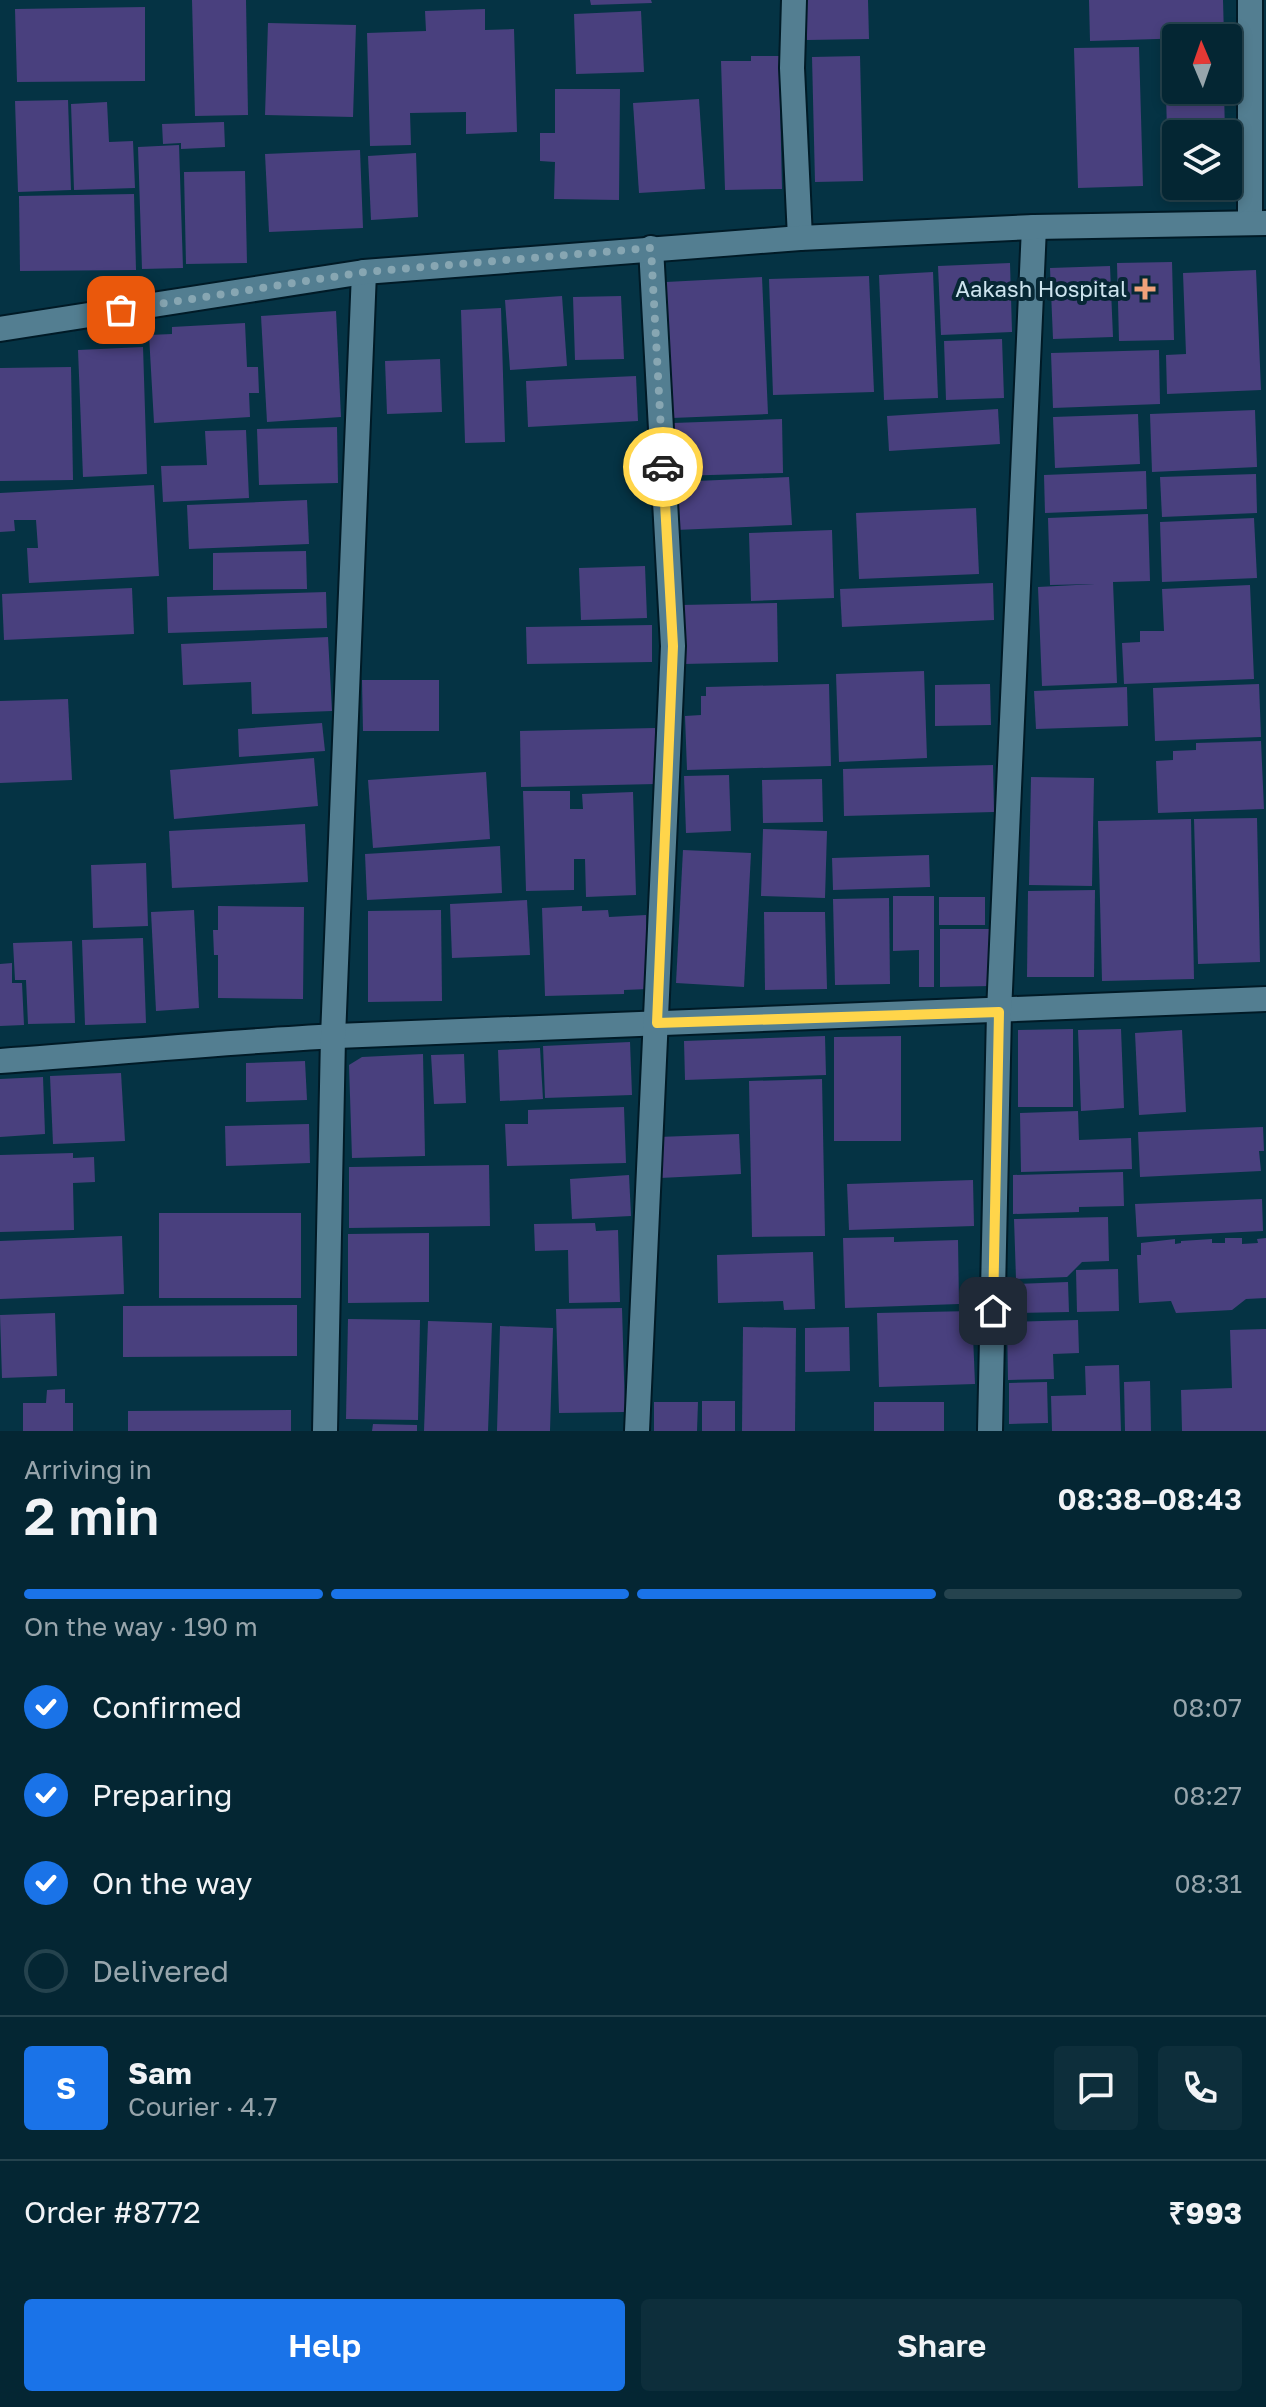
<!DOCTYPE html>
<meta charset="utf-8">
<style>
:root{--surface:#042633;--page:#0d2e3b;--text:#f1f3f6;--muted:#97a5ac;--line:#25434e;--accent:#1a73e8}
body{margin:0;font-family:"Golos Text",sans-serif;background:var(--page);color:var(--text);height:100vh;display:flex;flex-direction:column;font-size:30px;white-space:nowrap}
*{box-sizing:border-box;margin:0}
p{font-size:26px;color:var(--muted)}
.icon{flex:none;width:44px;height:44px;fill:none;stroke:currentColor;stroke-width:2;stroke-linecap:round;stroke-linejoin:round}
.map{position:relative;height:1431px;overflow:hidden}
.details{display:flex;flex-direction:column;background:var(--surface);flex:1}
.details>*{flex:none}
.needle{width:52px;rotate:358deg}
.buttons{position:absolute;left:1162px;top:24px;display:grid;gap:16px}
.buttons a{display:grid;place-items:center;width:80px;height:80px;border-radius:8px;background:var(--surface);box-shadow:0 4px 12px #0003,0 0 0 2px var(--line);font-size:40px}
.pin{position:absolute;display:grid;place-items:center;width:68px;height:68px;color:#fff;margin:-34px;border-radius:16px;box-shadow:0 4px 12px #0006}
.courier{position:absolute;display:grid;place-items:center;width:80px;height:80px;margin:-40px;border:6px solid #ffd54a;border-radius:50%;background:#fff;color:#222;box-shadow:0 2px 10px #0007}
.headline em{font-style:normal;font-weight:600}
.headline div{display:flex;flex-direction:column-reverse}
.headline{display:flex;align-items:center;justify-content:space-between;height:136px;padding:0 24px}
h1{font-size:52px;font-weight:600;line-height:60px}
.bar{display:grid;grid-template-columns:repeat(4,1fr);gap:12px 8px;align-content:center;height:96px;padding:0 24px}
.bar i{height:10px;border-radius:6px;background:var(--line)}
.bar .current{background:var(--accent)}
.bar p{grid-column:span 4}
.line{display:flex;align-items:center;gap:20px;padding:0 24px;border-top:2px solid var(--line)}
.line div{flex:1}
.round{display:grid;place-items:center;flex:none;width:84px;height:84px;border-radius:8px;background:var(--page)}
ol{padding:0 24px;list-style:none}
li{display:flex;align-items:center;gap:24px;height:88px}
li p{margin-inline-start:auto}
li .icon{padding:8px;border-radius:50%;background:var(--accent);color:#fff;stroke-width:4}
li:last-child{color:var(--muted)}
li i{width:44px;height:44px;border:4px solid var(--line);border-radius:50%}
.cta{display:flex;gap:16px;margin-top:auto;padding:16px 24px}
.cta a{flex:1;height:92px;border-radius:8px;background:var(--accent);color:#fff;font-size:32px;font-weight:600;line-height:92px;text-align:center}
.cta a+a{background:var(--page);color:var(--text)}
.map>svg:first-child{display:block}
</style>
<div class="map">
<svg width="1266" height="1431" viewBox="0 0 1266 1431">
<rect width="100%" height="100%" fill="#053344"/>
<g fill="#49407e">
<path d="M192,0H246L248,115L195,116Z"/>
<path d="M590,0H651L652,3L591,5Z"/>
<path d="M806,0H868L869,39L807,40Z"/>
<path d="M1089,0H1223L1224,37L1090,41Z"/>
<path d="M145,7V81L17,82L15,9Z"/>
<path d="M485,9V30L514,29L517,132L466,134V112L410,113L411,145L370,146L367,33L426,31L425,11Z"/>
<path d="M641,11L644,72L576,74L574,14Z"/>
<path d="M268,23L356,25L353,117L265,115Z"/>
<path d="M1139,47L1143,186L1078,188L1074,48Z"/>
<path d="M751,56H779L782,189L725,190L721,61H751Z"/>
<path d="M860,56L863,181L815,182L812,57Z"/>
<path d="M1165,58H1176V90H1224L1225,134H1176V167H1168Z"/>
<path d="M555,89H620L619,200L554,199L555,162L540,161V133H555Z"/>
<path d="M699,99L705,189L639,193L633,103Z"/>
<path d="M68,100L71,190L18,192L15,101Z"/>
<path d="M107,102L109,142L133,141L135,188L74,190L71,104Z"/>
<path d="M224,122L225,147L181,149V143L163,144L162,124Z"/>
<path d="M179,145L183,268L142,269L138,147Z"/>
<path d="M360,150L363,228L269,232L265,154Z"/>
<path d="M416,153L418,217L371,220L368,156Z"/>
<path d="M245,171L247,263L186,264L184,172Z"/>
<path d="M134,194L136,270L20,271L19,196Z"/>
<path d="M1172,262L1174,340L1119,341L1117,263Z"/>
<path d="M1010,263L1012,332L941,335L938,266Z"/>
<path d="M1110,266L1113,337L1053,339L1050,268Z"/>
<path d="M1256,270L1261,390L1167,394L1166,355L1186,354L1183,273Z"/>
<path d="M933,272L938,398L884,400L879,275Z"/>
<path d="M869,276L874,392L773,395L769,279Z"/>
<path d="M762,277L768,414L672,418L666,282Z"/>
<path d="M562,296L567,366L510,370L505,300Z"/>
<path d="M621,296L624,359L575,360L573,297Z"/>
<path d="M501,308L505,442L465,443L461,310Z"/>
<path d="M336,311L341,417L267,422L261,316Z"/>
<path d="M245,323L247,367H258L259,393H249L250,417L154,423L149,335L172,334V327Z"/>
<path d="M1002,339L1004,398L946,400L944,341Z"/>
<path d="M143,347L147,474L83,477L78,350Z"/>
<path d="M1159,350L1160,404L1053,408L1051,353Z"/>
<path d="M440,359L442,412L387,414L385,361Z"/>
<path d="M71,367L73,480L0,481V368Z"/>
<path d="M636,376L638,421L528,427L526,381Z"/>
<path d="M998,409L1000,444L889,451L887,416Z"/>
<path d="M1255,410L1257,467L1152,472L1150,414Z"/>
<path d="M1138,414L1140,464L1055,468L1053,417Z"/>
<path d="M782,419L783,473L675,476L673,423Z"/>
<path d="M337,427L338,483L259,485L257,429Z"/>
<path d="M246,430L249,498L163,502L161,466L207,465L205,431Z"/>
<path d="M1146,471L1147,509L1045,513L1044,475Z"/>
<path d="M1256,474L1257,513L1162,517L1160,477Z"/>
<path d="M789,477L792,525L676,530L674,482Z"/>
<path d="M154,485L159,576L29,583L27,548H38L36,520H14L15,531L0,532V493Z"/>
<path d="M307,500L309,544L189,549L187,505Z"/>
<path d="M976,508L979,574L859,579L856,513Z"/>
<path d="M1148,514L1150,581L1113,582L1117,683L1042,686L1038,587L1095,584L1050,585L1048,518Z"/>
<path d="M1254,518L1257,578L1162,582L1160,522Z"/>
<path d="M832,530L834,598L751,601L749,533Z"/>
<path d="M306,551L307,589L213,590V553Z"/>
<path d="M645,566L647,618L581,620L579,568Z"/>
<path d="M993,583L994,620L842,627L840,589Z"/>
<path d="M1250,585L1254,679L1124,684L1122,643L1140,642V631H1164L1162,589Z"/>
<path d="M132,588L134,634L4,640L2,594Z"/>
<path d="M326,592L327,628L168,633L167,597Z"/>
<path d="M777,603L778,662L683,664L681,605Z"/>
<path d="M652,625V662L527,664L526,627Z"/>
<path d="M328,637L332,711L252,714L251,682L183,685L181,644Z"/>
<path d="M924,671L927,758L839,762L836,674Z"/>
<path d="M362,680H439V731H363Z"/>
<path d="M829,684L831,766L687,770L685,716L701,715V696H706V687Z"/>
<path d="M990,684L991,725L935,726V685Z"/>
<path d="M1259,684L1261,737L1155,741L1153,688Z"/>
<path d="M1127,687L1128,726L1036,729L1034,691Z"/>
<path d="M68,699L72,780L0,783V701Z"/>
<path d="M322,723L325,751L239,757L238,729Z"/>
<path d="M655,728L656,784L521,787L520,731Z"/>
<path d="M1261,741L1264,809L1158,813L1156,761L1173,760V751L1196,750V743Z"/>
<path d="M314,758L318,806L174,819L170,770Z"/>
<path d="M993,765L994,812L844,816L843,769Z"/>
<path d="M486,772L490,839L373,848L368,780Z"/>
<path d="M729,775L731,831L686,833L684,776Z"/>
<path d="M1031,777L1094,778L1092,886L1029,885Z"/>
<path d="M822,779L823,822L763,823L762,780Z"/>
<path d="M523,791H570V809H583L582,794L633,792L636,895L586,897L585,859H574V890L526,891Z"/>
<path d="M1257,818L1260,962L1198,964L1194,819Z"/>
<path d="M1191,819L1194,979L1102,981L1098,821Z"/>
<path d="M305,824L308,882L172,888L169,831Z"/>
<path d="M763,829L827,831L825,898L761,896Z"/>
<path d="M500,846L502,893L367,900L365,854Z"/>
<path d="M683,850L751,853L744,987L676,983Z"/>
<path d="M929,855L930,887L833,890L832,858Z"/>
<path d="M146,863L148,926L93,928L91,865Z"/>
<path d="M1095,890L1094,977H1027L1028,891Z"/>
<path d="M893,896H934V987H919V950L893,951Z"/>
<rect x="939" y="897" width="46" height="28"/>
<path d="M889,898L890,984L835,985L833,899Z"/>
<path d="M527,900L530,955L452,958L450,904Z"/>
<path d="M218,906L304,907L303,999L218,998V955H214L213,930H218Z"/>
<path d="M582,906V911L608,910L609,917L646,915L648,989L624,990V994L545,996L542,908Z"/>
<path d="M194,910L199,1008L156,1011L151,912Z"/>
<path d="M441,910L442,1001L368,1002V911Z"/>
<path d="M764,912H825L827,989L765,990Z"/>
<path d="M940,929H992L991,986L940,987Z"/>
<path d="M143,938L146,1023L85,1025L82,940Z"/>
<path d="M72,941L75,1023L28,1024L26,980H15L13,943Z"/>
<path d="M12,963V983H22L24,1025L0,1026V964Z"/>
<path d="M1073,1029V1107H1018V1030Z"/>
<path d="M1121,1029L1124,1108L1081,1111L1078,1030Z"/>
<path d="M1182,1030L1186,1112L1139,1115L1135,1033Z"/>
<path d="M825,1036L826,1075L685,1080L684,1041Z"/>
<path d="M901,1036V1141H834V1037Z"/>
<path d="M630,1042L632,1095L545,1098L543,1046Z"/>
<path d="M540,1048L543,1099L500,1101L498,1050Z"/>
<path d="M423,1054L425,1156L352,1158L349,1065L362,1057Z"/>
<path d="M464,1054L466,1103L434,1104L431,1055Z"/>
<path d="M305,1061L307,1100L246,1102V1063Z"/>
<path d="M121,1073L125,1141L53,1144L50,1076Z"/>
<path d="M43,1077L45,1134L0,1137V1079Z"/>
<path d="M822,1079L825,1236L752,1237L749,1081Z"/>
<path d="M624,1107L626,1163L507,1166L505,1124H528V1110Z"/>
<path d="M1078,1111L1079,1140L1131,1138L1132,1169L1021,1172L1020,1113Z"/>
<path d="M309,1124L310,1163L226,1166L225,1126Z"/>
<path d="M1263,1127L1264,1151H1259L1261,1171L1140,1177L1138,1132Z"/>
<path d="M739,1134L741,1174L660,1178L658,1137Z"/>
<path d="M73,1153V1158L94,1157L95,1182L73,1183L74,1230L0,1232V1155Z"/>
<path d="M489,1165L490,1226L349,1228V1167Z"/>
<path d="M1123,1172L1124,1206L1079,1207V1212L1013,1214V1175Z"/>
<path d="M629,1175L631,1216L572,1219L570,1179Z"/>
<path d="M973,1180L974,1226L849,1230L847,1184Z"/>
<path d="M1262,1199L1263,1231L1137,1237L1135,1204Z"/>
<rect x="159" y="1213" width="142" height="85"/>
<path d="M1108,1217L1109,1261L1082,1262L1067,1277L1016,1279L1014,1219Z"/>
<path d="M595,1223L596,1231L618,1230L620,1302L569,1303L568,1250L535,1251L534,1224Z"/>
<path d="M429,1233V1302L348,1303V1234Z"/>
<path d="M122,1236L124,1294L0,1299V1241Z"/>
<path d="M894,1237V1242L958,1240L959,1304L845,1308L843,1238Z"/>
<path d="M1225,1238H1242V1244L1258,1243L1257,1239L1266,1238V1298L1246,1299L1232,1310L1176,1313L1171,1301L1139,1303L1137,1255H1141V1243L1175,1239V1244L1181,1243V1241L1212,1239V1243H1225Z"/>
<path d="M813,1252L815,1309L784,1310L783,1301L718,1303L717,1255Z"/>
<path d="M1118,1269L1119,1311L1077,1312L1076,1270Z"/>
<path d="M1068,1282L1069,1312L1015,1313L1014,1284Z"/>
<path d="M297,1305V1356L123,1357V1306Z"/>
<path d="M622,1308L625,1412L559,1413L556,1309Z"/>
<path d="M972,1311L975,1384L879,1387L877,1313Z"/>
<path d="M55,1313L57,1376L2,1378L0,1315Z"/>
<path d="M348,1319L420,1320L418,1420L346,1419Z"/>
<path d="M1078,1320L1079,1353L1053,1354L1054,1379L1008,1380L1007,1322Z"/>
<path d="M428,1321L492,1323L488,1431H424Z"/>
<path d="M500,1326L553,1328L550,1431H497Z"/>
<path d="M743,1327L796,1328L795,1431H742Z"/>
<path d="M849,1327L850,1371L805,1372V1328Z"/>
<path d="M1266,1329V1431H1182L1181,1390L1232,1388L1230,1330Z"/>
<path d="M1119,1365L1121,1431H1052L1051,1396L1086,1395L1085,1366Z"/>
<path d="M1150,1381L1151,1431H1125L1124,1382Z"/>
<path d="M1047,1382L1048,1423L1009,1424V1383Z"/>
<path d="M65,1389V1403H73V1431H23V1403H46L47,1390Z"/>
<rect x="702" y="1401" width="33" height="30"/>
<path d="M654,1402H698L697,1431H654Z"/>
<rect x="874" y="1402" width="70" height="29"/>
<path d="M291,1410V1431H128V1411Z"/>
<path d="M373,1424L417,1425V1431H372Z"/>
</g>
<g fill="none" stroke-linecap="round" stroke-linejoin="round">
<defs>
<g id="street">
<path d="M794,0L792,68L800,238"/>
<path d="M1250,0V223"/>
<path d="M0,1061C112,1053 224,1042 337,1036C646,1021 956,1014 1266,999"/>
<path d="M325,1431L333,1037L364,272"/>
<path d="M637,1431L673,646L651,248"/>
<path d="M990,1431L999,1012L1034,227"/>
</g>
<path id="secondary" d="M0,329L364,272L800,238L1034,227L1266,223"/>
</defs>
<use href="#street" stroke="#001a26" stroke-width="28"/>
<use href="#secondary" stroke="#001a26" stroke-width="28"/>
<use href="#street" stroke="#537e91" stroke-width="24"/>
<use href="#secondary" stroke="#537e91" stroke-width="24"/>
</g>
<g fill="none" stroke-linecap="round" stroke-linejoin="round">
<path stroke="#87a6b2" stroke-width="8" stroke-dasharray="0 14.4" d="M121,310L364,272L651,248L663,467"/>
<path stroke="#ffd54a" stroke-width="10" d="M663,467L673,646L657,1023L999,1012L993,1311"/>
</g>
<path fill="#f0a27a" stroke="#072835" stroke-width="3" d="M1141 277h8v8h8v8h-8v8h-8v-8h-8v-8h8z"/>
<g text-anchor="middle" stroke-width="8" stroke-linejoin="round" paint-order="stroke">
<g font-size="22" fill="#cde4ee" stroke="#072835" text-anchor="end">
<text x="1127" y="297">Aakash Hospital</text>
</g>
</g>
</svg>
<div class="buttons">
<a><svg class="needle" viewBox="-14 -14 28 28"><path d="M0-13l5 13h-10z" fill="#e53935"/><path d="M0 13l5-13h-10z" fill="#97a5ac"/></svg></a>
<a><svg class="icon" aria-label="layers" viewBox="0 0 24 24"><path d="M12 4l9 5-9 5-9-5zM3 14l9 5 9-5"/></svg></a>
</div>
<div class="pin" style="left:121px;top:310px;background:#ea580c"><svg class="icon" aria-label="bag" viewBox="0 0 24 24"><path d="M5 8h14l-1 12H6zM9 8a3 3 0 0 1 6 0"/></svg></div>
<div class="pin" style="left:993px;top:1311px;background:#1f2937"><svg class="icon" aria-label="home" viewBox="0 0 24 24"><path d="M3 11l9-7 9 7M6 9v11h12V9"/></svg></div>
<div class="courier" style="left:663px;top:467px"><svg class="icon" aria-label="car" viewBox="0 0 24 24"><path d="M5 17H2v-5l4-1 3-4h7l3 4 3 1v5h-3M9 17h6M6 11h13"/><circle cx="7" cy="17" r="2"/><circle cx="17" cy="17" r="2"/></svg></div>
</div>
<section class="details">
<div class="headline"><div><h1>2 min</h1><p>Arriving in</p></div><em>08:38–08:43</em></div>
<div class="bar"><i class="current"></i><i class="current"></i><i class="current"></i><i></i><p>On the way · 190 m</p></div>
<ol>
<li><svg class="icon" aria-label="check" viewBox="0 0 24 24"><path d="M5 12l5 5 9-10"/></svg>Confirmed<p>08:07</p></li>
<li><svg class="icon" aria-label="check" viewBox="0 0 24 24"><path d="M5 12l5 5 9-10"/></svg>Preparing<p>08:27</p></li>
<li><svg class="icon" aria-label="check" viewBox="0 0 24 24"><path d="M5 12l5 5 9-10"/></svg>On the way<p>08:31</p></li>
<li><i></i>Delivered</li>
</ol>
<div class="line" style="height:144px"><b class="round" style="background:var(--accent);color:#fff">S</b><div><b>Sam</b><p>Courier · 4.7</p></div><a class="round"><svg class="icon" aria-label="chat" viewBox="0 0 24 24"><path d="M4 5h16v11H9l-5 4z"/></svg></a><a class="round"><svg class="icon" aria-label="phone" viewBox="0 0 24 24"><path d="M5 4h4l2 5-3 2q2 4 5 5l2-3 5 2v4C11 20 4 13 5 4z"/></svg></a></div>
<div class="line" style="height:104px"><div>Order #8772</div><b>₹993</b></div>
<div class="cta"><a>Help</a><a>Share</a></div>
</section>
